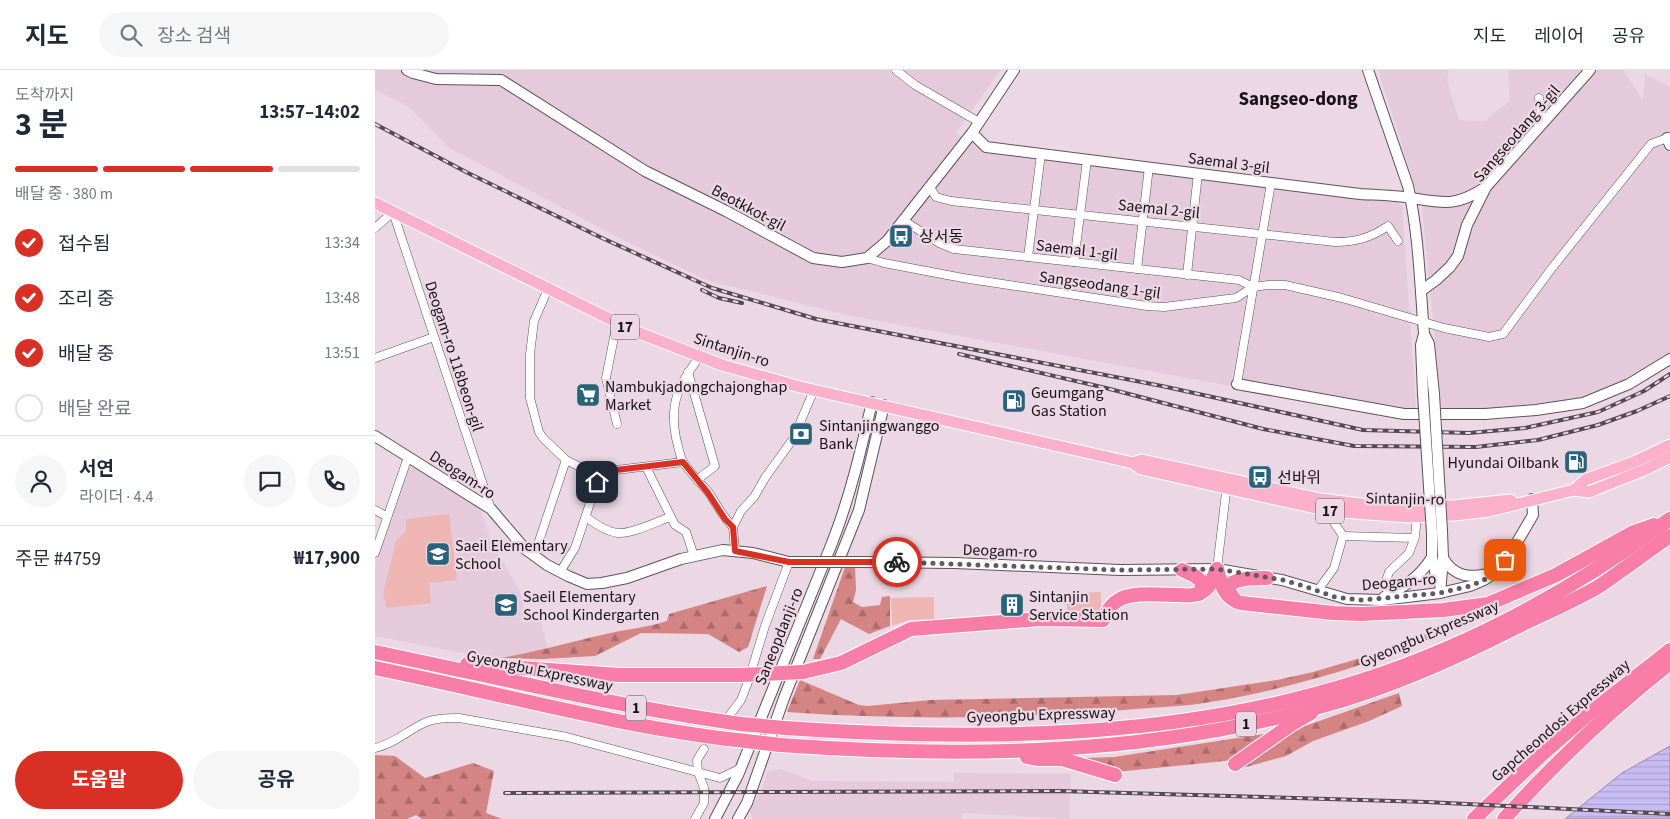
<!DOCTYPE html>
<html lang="ko">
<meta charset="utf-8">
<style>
:root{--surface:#fff;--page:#f6f6f7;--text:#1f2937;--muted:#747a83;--line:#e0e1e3;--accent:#d93025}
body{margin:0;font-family:"Source Sans 3","Noto Sans KR",sans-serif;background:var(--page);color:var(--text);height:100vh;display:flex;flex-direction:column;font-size:19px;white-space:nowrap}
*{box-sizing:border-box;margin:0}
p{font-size:16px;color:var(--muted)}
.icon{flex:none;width:28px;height:28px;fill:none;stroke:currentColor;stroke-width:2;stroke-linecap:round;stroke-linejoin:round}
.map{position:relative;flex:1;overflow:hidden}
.drawer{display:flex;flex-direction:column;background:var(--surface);width:375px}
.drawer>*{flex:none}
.pin{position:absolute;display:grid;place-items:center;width:42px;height:42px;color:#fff;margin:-21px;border-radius:10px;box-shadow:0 2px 8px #0006}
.courier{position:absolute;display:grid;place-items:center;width:50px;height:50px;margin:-25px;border:4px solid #d93025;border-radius:50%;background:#fff;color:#222;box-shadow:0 1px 6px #0007}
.headline em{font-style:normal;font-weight:700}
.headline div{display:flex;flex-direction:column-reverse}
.headline{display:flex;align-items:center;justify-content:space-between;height:85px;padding:0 15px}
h1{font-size:32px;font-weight:700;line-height:38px}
.bar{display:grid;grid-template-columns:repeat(4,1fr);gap:8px 5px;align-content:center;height:60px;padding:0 15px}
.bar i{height:6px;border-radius:4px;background:var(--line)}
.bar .on{background:var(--accent)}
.bar p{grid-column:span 4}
.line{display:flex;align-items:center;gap:12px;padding:0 15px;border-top:1px solid var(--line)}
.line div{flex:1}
.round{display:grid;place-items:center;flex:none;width:52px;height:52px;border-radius:26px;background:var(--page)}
ol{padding:0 15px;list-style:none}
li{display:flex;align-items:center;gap:15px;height:55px}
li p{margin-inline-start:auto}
li .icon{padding:5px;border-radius:50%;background:var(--accent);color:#fff;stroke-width:4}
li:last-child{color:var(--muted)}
li i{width:28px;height:28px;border:2px solid var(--line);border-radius:50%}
.cta{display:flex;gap:10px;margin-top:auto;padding:10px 15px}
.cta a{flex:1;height:58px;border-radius:30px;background:var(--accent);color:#fff;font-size:20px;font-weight:700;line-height:58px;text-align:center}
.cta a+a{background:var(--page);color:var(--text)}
header{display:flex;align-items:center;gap:30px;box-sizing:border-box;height:70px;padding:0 25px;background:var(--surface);border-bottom:1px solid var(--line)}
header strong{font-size:24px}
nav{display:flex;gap:28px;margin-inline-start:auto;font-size:18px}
.search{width:350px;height:45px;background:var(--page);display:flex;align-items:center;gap:12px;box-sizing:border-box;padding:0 18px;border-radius:28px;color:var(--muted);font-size:19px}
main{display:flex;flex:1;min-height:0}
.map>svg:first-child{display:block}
</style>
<header>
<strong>지도</strong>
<div class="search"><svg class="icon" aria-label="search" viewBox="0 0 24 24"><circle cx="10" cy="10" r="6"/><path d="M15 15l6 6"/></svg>장소 검색</div>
<nav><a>지도</a><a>레이어</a><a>공유</a></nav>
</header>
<main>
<section class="drawer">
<div class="headline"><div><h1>3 분</h1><p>도착까지</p></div><em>13:57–14:02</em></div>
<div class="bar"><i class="on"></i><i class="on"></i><i class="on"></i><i></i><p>배달 중 · 380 m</p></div>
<ol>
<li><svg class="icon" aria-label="check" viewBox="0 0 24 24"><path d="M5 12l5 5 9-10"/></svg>접수됨<p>13:34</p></li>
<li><svg class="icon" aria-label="check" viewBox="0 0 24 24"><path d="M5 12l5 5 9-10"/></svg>조리 중<p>13:48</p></li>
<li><svg class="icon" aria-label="check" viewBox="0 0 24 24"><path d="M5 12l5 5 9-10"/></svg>배달 중<p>13:51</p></li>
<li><i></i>배달 완료</li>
</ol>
<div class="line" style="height:90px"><a class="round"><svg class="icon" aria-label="person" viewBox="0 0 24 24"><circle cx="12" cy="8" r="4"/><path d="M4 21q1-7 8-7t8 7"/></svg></a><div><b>서연</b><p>라이더 · 4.4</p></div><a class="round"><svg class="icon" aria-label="chat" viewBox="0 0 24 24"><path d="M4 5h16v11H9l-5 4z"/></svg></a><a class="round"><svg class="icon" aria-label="phone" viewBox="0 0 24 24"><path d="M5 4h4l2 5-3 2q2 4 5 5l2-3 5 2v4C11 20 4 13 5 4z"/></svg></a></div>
<div class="line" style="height:65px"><div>주문 #4759</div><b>₩17,900</b></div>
<div class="cta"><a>도움말</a><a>공유</a></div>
</section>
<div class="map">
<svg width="1295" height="749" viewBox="0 0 1295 749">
<defs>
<pattern id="forest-firs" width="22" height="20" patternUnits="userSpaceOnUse" patternTransform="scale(1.25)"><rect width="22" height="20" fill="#d48482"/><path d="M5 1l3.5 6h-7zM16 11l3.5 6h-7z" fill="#ab6b69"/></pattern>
<pattern id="water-rules" width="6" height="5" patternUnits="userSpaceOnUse" patternTransform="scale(1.25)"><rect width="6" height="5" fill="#c8bcf4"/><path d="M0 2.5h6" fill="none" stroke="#aba1d0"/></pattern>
</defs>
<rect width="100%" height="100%" fill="#ebd8e4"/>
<g fill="#e4cadb">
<path d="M0,0H626L581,63L611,82L1017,128L1027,136L1041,339L1027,340L845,314L472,245L334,211L248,170L73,77L34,37L0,20Z"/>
<path d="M1003,0H1074L1072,10L1084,50L1109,51L1135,31L1133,0H1248L1268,30L1270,4L1295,17V286L1278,297L1210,329L1148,338L1067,341L1047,138Z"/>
<path d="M38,397L105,438L116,472L145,521L152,551L165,550L173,579L125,588L88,583L0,566V496L15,447L34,398Z"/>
<path d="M406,699L437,711L579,712V703L696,704L694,749L588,743L586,749H378L375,741L387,719L392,703L397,700Z"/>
</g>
<g fill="url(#forest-firs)">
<path d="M470,497H480L481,520L478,532L487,537L505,535L507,527L515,526V556L494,564L466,549L445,589H438Z"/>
<path d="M392,516L373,577L364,582L333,564L266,563L220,586L167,589L125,588C161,582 196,572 231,564C251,559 272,558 292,551L294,544Z"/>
<path d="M1062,560L1064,565C991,596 914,619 835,632C807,637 778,637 749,640C637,649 525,650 412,642L425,610L484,635L492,636L556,630L802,625L902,610L938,602L989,587Z"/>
<path d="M1024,623L1027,636L994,651L938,671L911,686L867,698L866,693L916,661Z"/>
<path d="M889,664L891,667L859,690L741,702L711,692L712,688L739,687Z"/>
<path d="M0,685L20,686L50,708L98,693L119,701L111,743L127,749H47L41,745L32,749H0Z"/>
</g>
<g fill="#efb5b2">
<path d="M74,444L82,510L54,513L56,533L12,538L8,524L21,471L31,461V449Z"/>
<path d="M726,522V542L692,543V523Z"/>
<path d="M559,527V549L534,550L523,554L517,555L516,528Z"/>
</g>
<path fill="url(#water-rules)" stroke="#9489b2" d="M1295,676V749H1190L1247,703Z"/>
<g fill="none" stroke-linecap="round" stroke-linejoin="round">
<defs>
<g id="street">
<path d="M521,0L540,15L604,52"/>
<path d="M1163,57L1166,44L1164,28"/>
<path d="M554,116L561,127L576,131L960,172C981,172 995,168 1013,156L1023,171"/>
<path d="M528,150L564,173L579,179L864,210L878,217"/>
<path d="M0,158L18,142L116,439"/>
<path d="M653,187L666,84"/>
<path d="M492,188L509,193L588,208L772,236L789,237L861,228L878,217L893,215H910L967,228L1069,258L1114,267L1128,264L1177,198L1276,74L1295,67"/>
<path d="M699,192L712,90"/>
<path d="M762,199L774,97"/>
<path d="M812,205L823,103"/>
<path d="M173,219L159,251L155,284V328L164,362L168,368L191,390L219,404L222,406V412L200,478L185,502"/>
<path d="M242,252L231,308L242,354"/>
<path d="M325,286C304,314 294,333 301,368C303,375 304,383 307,390C314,402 325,412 334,423C342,435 348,447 358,457"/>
<path d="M0,288L59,267"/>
<path d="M313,302L340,396L322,410"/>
<path d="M862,314L896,113"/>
<path d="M271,397L300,455L311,462L319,486"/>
<path d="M222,406L241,400L308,392"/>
<path d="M0,440L11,446"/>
<path d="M211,447C219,453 232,462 243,463C257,464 281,452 295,447"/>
<path d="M968,466L1039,468"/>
<path d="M360,481L358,457L366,441L379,427L390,408L418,369L439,320"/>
<path d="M0,483L33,387"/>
<path d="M159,486L191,390"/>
<path d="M842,499L852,414"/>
<path d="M943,520L959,498L968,466L958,451L954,441"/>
<path d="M1013,525L1011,511L1014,502L1034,483L1040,467L1042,446"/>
<path d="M354,646L366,630L373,612L390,556L414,492"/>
<path d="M0,678C19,674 32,661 49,653C60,648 72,648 84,648L192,667L345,708L366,698"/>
<path d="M320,749L329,733V718L323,702L322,690L329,679"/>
</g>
<g id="secondary">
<path d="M32,0L38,3L61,9L126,10L270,101L351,141L438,188L467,192L492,188L512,171L597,63L639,0"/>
<path d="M993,0L1033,116C1044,165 1045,215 1049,264L1046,275L1048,324"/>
<path d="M597,63L611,77L985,124C1002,125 1019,125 1036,128C1069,133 1081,137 1111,117"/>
<path d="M1292,68L1295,75"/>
<path d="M1046,221L1061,210L1075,197L1083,186L1092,155L1111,117L1215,0"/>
<path d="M1049,264L1054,274L1059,324"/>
<path d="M862,314L1029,344H1110L1161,340L1208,333L1254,314L1295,289"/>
<path d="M0,366L116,439L150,479L172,495L193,506L212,514L227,513L252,508L306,489L348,480L378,483L414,492H426"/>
<path d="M1057,463V487L1062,511"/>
<path d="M1068,488C1080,508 1095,508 1116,503"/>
<path d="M487,492L580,493L745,500L842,499L907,510L972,529L1007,530L1065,523L1095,516L1109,510L1121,502L1138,479L1158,445L1157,429"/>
<path d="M1065,523L1068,488L1067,461"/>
<path d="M1009,527C1029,517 1045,507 1057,487"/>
<path d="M340,749L363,705L457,473C475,427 486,380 497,332"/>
<path d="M363,749L372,733L409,628L484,440L509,335"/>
</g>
<g id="primary">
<path d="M0,133L259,261L347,295L425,317L758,393L766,399L954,441L1033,447L1079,445L1114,441L1199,420L1214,422L1269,400L1295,387"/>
<path d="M758,393L767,390L945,429L1001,436H1078L1136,430"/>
<path d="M1199,420L1210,410L1259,392L1295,375"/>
</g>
<g id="highway">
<path d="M842,499C846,515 850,529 866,533L958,543L987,544L1068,540L1113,534L1181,505L1259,462L1279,455"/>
<path d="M807,500L820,506L827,512V520L824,524"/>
<path d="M860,530C839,507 880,508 892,508"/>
<path d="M0,582C122,607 243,637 366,654"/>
<path d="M92,594L244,605H366"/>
<path d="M0,598C120,622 240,656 362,670"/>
<path d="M428,602L466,593L536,559L665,549L728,550C731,543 735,535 742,531C755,521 788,525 804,525C813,526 823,526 830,520C837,515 838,506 842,499"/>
<path d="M410,658C602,671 800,670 985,611C1097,575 1201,518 1295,449"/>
<path d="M405,675C587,688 773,686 951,635C1017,617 1081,588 1142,557C1170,543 1200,531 1226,515C1249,499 1272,482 1295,466"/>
<path d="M652,687L662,689H687L740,705"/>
<path d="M860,694L917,654L936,643"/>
<path d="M1099,749L1164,687L1211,646L1295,580"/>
<path d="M1129,749C1180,693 1235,640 1295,593"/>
</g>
</defs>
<use href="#street" stroke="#60515b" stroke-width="9"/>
<use href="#secondary" stroke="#60515b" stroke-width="12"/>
<use href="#primary" stroke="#fff" stroke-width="13"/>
<use href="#highway" stroke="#fff" stroke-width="16"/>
<use href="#street" stroke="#fff" stroke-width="8"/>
<use href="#secondary" stroke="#fff" stroke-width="10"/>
<use href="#primary" stroke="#fbb1ca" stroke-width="11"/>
<use href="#highway" stroke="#f87da7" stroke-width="14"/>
<defs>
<g id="rail">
<path d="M0,54L93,103L227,168L337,218L441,249L787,316L988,360L1094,363L1150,358L1223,342L1269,321L1295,304"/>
<path d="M327,220L344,228L367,233"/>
<path d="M584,284L731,318L888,359L979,376L1101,377L1163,370L1223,355L1262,341L1295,326"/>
<path d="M130,723L684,721L1052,732L1295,744"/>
</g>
</defs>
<use href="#rail" stroke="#534950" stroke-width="4"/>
<use href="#rail" stroke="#ebd8e4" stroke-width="2" stroke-dasharray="5.5" stroke-linecap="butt"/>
<defs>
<g id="secondary-bridge">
<path d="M1048,324L1057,463"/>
<path d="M1059,324L1067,461"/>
<path d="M426,492H487"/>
</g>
<g id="highway-bridge">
<path d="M366,605L428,602"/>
<path d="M366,654L410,658"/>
<path d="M362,670L405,675"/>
</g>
</defs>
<use href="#secondary-bridge" stroke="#60515b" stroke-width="12" stroke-linecap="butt"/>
<use href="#highway-bridge" stroke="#fff" stroke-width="16" stroke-linecap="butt"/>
<use href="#secondary-bridge" stroke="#fff" stroke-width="10"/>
<use href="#highway-bridge" stroke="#f87da7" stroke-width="14"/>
</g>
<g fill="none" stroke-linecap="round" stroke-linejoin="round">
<path stroke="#62585f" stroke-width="5" stroke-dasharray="0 9" d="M522,492L745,500L842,499L908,510L929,516L960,527L987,530L1065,523L1095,516L1109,510L1121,502L1130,490"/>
<path stroke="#d93025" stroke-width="6" d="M222,412V406L241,400L308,392L333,423L350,449L358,457L360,481L414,492H522"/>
</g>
<defs>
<symbol id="bus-square" viewBox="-11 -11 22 22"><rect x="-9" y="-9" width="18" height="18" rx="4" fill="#28637b" stroke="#ebd8e4"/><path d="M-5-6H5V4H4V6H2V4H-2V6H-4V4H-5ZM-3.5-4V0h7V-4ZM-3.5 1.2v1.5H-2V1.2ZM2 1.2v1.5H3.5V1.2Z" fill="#fff"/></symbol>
<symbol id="supermarket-square" viewBox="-11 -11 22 22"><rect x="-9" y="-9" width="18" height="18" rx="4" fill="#28637b" stroke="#ebd8e4"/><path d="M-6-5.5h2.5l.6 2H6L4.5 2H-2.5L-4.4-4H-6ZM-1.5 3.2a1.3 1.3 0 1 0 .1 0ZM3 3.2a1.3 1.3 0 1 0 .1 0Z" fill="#fff"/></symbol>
<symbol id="fuel-square" viewBox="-11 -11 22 22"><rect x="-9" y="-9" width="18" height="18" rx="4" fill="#28637b" stroke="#ebd8e4"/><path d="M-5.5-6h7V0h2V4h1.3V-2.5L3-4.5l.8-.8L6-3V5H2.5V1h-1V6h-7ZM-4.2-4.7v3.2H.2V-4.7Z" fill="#fff"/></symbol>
<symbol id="bank-square" viewBox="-11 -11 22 22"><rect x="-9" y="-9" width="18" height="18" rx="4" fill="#28637b" stroke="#ebd8e4"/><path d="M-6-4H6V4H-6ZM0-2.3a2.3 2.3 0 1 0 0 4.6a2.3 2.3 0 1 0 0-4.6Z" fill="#fff"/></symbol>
<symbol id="school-square" viewBox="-11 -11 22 22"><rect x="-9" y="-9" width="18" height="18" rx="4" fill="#28637b" stroke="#ebd8e4"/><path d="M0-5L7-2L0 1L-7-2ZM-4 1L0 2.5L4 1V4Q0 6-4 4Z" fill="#fff"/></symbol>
<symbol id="building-square" viewBox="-11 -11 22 22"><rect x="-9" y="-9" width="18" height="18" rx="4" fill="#28637b" stroke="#ebd8e4"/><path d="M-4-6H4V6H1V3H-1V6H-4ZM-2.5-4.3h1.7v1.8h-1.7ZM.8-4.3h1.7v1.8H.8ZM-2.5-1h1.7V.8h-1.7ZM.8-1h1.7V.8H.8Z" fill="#fff"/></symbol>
</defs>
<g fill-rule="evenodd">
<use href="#bus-square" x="512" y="152" width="28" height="28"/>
<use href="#supermarket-square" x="199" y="311" width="28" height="28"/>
<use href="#fuel-square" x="625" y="317" width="28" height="28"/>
<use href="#bank-square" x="412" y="350" width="28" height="28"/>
<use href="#fuel-square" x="1187" y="378" width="28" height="28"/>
<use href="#bus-square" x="871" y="393" width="28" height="28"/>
<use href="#school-square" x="49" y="470" width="28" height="28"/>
<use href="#school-square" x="117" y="521" width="28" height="28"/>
<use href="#building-square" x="623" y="521" width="28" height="28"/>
</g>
<g text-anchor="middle" stroke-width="4.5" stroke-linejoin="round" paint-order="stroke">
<g fill="#ebd8e4" stroke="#584e54" stroke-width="1">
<rect x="236" y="244.5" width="28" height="25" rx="4"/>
<rect x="941" y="428.5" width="28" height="25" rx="4"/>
<rect x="251" y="625.5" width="20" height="25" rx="4"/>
<rect x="861" y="641.5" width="20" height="25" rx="4"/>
</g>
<g font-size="15" font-weight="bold" fill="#191317">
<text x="250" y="262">17</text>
<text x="955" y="446">17</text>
<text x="261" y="643">1</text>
<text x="871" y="659">1</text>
</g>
<g font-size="16" fill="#191317" stroke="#ebd8e4">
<text transform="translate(1141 63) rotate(-49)" y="6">Sangseodang 3-gil</text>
<text transform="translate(854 92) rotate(7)" y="6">Saemal 3-gil</text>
<text transform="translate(374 137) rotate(28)" y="6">Beotkkot-gil</text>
<text transform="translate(784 138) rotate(6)" y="6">Saemal 2-gil</text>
<text transform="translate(702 179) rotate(7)" y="6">Saemal 1-gil</text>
<text transform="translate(725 214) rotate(8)" y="6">Sangseodang 1-gil</text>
<text transform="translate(357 279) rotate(18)" y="6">Sintanjin-ro</text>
<text transform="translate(80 286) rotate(72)" y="6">Deogam-ro 118beon-gil</text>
<text transform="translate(88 404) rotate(33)" y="6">Deogam-ro</text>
<text transform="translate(1030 428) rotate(1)" y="6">Sintanjin-ro</text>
<text transform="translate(625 480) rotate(2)" y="6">Deogam-ro</text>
<text transform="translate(1024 511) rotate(-5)" y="6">Deogam-ro</text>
<text transform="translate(1054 563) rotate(-23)" y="6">Gyeongbu Expressway</text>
<text transform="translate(403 566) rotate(-68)" y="6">Saneopdanji-ro</text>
<text transform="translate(165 600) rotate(12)" y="6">Gyeongbu Expressway</text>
<text transform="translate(666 644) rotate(-2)" y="6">Gyeongbu Expressway</text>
<text transform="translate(1185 650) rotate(-41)" y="6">Gapcheondosi Expressway</text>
</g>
<g font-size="16" fill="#191317" stroke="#ebd8e4" text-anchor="start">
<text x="544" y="172">상서동</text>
<text x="230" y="322">Nambukjadongchajonghap<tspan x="230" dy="18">Market</tspan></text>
<text x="656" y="328">Geumgang<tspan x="656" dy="18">Gas Station</tspan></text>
<text x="444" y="361">Sintanjingwanggo<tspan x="444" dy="18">Bank</tspan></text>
<text x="1184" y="398" text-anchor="end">Hyundai Oilbank</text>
<text x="902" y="413">선바위</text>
<text x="80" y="481">Saeil Elementary<tspan x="80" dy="18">School</tspan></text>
<text x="148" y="532">Saeil Elementary<tspan x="148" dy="18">School Kindergarten</tspan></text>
<text x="654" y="532">Sintanjin<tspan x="654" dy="18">Service Station</tspan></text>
</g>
<g font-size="19" font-weight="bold" fill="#191317" stroke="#ebd8e4">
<text x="923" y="35">Sangseo-dong</text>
</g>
</g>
</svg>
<div class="pin" style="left:1130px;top:490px;background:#ea580c"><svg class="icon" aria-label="bag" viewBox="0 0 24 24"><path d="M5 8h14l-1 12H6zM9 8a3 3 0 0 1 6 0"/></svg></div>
<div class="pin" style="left:222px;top:412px;background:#1f2937"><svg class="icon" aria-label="home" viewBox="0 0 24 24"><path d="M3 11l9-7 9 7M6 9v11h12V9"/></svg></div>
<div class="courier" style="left:522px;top:492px"><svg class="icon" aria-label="bike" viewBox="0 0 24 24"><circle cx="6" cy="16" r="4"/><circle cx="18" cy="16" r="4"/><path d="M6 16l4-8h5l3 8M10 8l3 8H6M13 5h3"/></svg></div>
</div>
</main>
